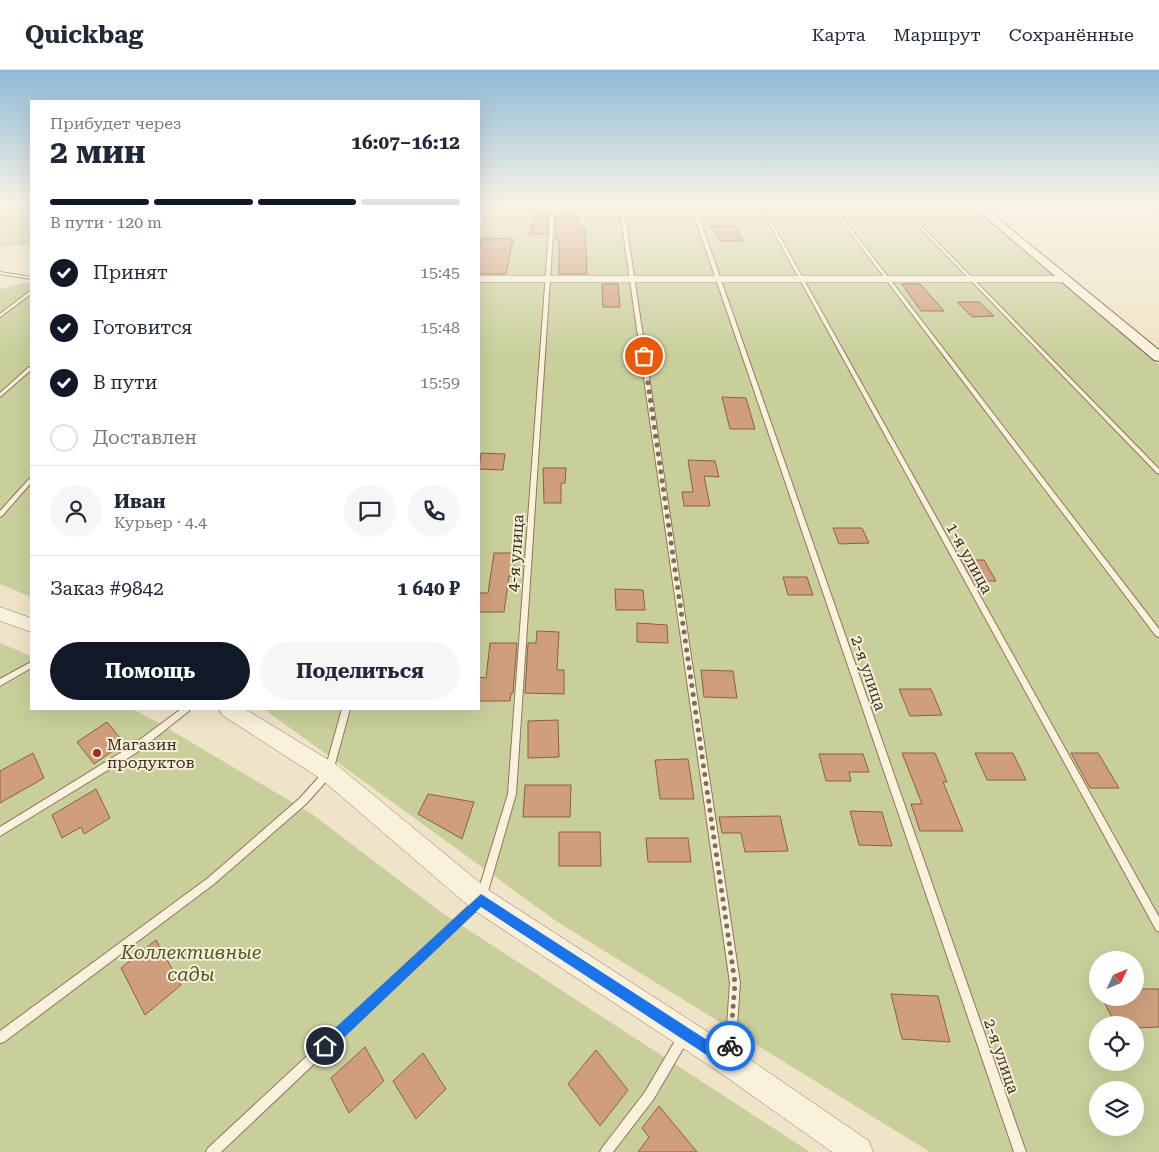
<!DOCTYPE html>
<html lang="ru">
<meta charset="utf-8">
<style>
:root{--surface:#fff;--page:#f6f6f7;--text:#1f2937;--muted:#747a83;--line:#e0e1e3;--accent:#111827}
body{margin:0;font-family:"Roboto Serif",serif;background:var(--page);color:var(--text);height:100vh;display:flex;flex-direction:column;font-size:19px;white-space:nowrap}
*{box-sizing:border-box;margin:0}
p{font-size:16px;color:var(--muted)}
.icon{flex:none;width:28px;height:28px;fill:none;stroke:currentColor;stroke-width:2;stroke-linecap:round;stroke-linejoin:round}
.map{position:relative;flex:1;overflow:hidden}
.side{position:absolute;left:30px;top:30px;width:450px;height:610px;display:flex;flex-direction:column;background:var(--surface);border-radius:0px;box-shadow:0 5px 20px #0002}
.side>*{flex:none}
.needle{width:32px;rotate:46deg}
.buttons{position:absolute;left:1089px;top:881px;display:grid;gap:10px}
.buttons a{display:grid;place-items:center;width:55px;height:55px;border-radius:50%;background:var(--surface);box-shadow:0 5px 20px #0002;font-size:25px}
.pin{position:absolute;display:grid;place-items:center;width:42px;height:42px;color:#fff;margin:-21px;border:2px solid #fff;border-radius:50%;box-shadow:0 1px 5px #0007}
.courier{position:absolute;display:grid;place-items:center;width:50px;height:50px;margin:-25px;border:4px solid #1a73e8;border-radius:50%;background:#fff;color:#222;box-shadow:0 1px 6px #0007}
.head em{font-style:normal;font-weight:700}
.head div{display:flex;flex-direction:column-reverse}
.head{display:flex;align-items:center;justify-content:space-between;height:85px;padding:0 20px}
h1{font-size:32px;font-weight:700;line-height:38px}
.bar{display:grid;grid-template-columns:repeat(4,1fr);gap:8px 5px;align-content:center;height:60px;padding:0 20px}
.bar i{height:6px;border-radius:4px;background:var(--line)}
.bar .selected{background:var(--accent)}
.bar p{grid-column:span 4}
.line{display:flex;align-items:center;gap:12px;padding:0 20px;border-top:1px solid var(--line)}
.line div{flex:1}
.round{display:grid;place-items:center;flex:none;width:52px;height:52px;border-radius:26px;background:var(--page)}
ol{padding:0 20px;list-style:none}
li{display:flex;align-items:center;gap:15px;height:55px}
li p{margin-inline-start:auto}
li .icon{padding:5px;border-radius:50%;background:var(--accent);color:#fff;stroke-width:4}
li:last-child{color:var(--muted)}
li i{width:28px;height:28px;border:2px solid var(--line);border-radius:50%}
.action{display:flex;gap:10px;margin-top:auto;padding:10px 20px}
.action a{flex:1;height:58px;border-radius:30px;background:var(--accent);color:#fff;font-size:20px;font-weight:700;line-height:58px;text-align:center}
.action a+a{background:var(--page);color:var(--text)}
header{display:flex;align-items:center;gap:30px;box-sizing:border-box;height:70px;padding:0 25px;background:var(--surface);border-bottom:1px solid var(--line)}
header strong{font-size:24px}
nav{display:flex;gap:28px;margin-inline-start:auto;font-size:18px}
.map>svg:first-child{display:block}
</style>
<header>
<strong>Quickbag</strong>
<nav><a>Карта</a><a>Маршрут</a><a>Сохранённые</a></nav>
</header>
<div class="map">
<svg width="1159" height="1082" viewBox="0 0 1159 1082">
<rect width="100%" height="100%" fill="#f0e4c8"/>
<g fill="#c9cf9b" fill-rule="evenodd">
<path d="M0,133H31V177L27,175L0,177Z"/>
<path d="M479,133H968L1159,295V1082H930L556,851L264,639H479ZM1098,890H1135V928H1098ZM1098,955H1135V992H1098ZM1098,1020H1135V1058H1098Z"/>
<path d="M24,213H31V527L0,514V219Z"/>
<path d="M0,573L31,586V639H132L157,652L312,744L441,842L810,1082H0Z"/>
</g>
<g fill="#cf9f7d" stroke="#8d5f41">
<path d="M534,145H548L547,164H530Z"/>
<path d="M556,145H578V158H585L587,204H559V169H556L555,164Z"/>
<path d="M710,156H735L743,171H720Z"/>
<path d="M482,168L513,169L506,204H479V183Z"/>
<path d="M602,214H618L620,237H603Z"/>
<path d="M902,214H920L944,241H921Z"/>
<path d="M957,232H979L994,246L972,247Z"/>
<path d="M722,327L746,328L755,359H730Z"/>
<path d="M481,383L505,384L503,400L479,399Z"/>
<path d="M688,390L715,391L719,407L704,406L710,436H684L682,422H693Z"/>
<path d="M543,398H566L565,413H561V433H544Z"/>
<path d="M833,458H862L869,473L839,474Z"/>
<path d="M494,483H515L513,506H509L504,542H479V523H488Z"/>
<path d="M962,490H984L996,511H974Z"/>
<path d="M783,507H807L813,525H788Z"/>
<path d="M615,519L643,520L645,540H616Z"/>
<path d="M637,553L667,555L668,573L637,572Z"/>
<path d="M537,561L559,562L557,600H564V624L525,623L528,573H536Z"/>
<path d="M490,573H517L513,623H511L510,631H479V607L486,608Z"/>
<path d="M701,600L733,601L737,628L704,627Z"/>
<path d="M899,619H931L942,645L910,646Z"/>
<path d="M558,650L559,687L528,688V651Z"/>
<path d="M107,652L124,673L94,694L77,672Z"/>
<path d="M33,683L44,708L0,733V701Z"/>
<path d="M902,683H935L947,712H943L963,761H920L911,734H922Z"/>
<path d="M975,683H1013L1026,710H987Z"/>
<path d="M1071,683H1098L1119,718H1090Z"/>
<path d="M819,684H863L869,702H849L851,711H826Z"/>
<path d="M688,689L694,729H660L655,690Z"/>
<path d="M525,715H571L570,747H523Z"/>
<path d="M96,719L110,748L84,764L81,757L62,768L52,745Z"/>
<path d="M428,724L474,732L462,769L418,744Z"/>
<path d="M850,741L882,742L892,776L859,775Z"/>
<path d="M780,746L788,781L745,782L741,763H722L719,747Z"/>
<path d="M559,762H600L601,796H559Z"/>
<path d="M646,768H688L691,792H648Z"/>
<path d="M156,870L181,915L145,945L121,898Z"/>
<path d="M1135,919H1159V957L1135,958V955H1116L1102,928H1135Z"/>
<path d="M891,924L938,926L950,972L902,969Z"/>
<path d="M365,977L384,1011L349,1043L331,1008Z"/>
<path d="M596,980L628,1020L600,1056L568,1014Z"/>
<path d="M423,983L446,1019L416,1049L393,1011Z"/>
<path d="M659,1036L697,1082H638L649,1067L642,1058Z"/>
</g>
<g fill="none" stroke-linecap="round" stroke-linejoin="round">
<defs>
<g id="service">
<path d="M483,133H487L481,155L479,156V150Z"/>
<path d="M551,133H555L516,724L487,825L485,828L482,830L479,828L477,825L508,724Z"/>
<path d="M619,133H623L740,913L735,984L734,988L730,989L726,988L725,984L730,913Z"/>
<path d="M690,133H694L1026,1082H1014Z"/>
<path d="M758,133H761L1159,847V862L1156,860Z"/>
<path d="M828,133H831L1159,559V567L1156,566Z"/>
<path d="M896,133H899L1159,399V404L1157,403Z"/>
<path d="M0,202L31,207V209L0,204Z"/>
<path d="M30,221H31V224L0,247V244Z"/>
<path d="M29,297H31V300L0,327V323Z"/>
<path d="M31,408V413L2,446L0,447V441L29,409Z"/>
<path d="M31,592V598L0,616V609Z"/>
<path d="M181,639H190L189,641L136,683L0,766V757L130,677Z"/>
<path d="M342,639H350L332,705L306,734L214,814L4,972L0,973V961L208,808L300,728L325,700Z"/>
<path d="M477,829L480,831L482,834L480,837L221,1082H206L208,1078L474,831Z"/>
<path d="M683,963L687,964L688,968L687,972L653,1030L613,1082H600L602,1078L645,1022L679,964Z"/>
</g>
<g id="tertiary">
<path d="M479,206H1064L1069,209L1064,212H479Z"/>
<path d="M0,537L31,548V562L0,551Z"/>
<path d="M219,639H245L337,695L490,821L739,982L869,1071L873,1082H832L719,1002L472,839L321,709L222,645Z"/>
</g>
<path id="secondary" d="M969,133H979L1159,280V291L1154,290Z"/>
</defs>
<use href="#service" stroke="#8d765c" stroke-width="2"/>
<use href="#tertiary" stroke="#8d765c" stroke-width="1"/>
<use href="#secondary" stroke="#6f573f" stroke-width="2"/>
<use href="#service" fill="#faf1dc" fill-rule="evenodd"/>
<use href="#tertiary" fill="#faf1dc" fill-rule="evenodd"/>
<use href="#secondary" fill="#faf1dc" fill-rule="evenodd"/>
</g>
<linearGradient id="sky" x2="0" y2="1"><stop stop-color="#8fbad6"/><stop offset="0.47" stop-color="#f8f3e6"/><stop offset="1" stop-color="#f8f3e6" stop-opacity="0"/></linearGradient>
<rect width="1159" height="285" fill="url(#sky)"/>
<path fill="#1a73e8" d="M481,824L724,981L726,972L730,970L735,972L737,976L734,997L729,999L725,997L481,837L330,981L325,982L321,981L319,976L321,971Z"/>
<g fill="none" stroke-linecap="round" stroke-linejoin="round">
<path stroke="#7c6e5b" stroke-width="5" stroke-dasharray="0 9" d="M644,286L735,913L730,976"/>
</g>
<circle fill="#9e2a2b" stroke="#f7eed8" stroke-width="2" cx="97" cy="683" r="5"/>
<g text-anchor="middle" stroke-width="4" stroke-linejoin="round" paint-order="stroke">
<g font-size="16" fill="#3d2e20" stroke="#f7eed8">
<text transform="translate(515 483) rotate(-86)" y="6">4-я улица</text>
<text transform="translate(970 488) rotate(61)" y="6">1-я улица</text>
<text transform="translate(869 603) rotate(71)" y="6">2-я улица</text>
<text transform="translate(1002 986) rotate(71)" y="6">2-я улица</text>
</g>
<g font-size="16" fill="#3d2e20" stroke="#f7eed8" text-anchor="start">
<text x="107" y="680">Магазин<tspan x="107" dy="18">продуктов</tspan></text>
</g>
<g font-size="19" font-style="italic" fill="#4d5a26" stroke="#f7eed8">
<text x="191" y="889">Коллективные<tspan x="191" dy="22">сады</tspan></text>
</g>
</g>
</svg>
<div class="buttons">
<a><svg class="needle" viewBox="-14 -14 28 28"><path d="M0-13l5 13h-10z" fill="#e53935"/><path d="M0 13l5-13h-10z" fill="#747a83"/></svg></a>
<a><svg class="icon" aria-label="locate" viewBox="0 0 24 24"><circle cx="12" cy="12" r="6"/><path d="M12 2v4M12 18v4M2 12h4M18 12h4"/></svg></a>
<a><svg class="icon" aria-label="layers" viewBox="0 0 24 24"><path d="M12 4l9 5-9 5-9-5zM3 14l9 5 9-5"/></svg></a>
</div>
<div class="pin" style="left:644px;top:286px;background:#ea580c"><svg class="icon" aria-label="bag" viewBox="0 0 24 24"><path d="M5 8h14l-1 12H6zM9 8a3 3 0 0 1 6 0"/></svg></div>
<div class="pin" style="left:325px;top:976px;background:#1f2937"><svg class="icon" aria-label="home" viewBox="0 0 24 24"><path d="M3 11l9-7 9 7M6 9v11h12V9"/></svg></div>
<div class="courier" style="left:730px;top:976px"><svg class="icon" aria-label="bike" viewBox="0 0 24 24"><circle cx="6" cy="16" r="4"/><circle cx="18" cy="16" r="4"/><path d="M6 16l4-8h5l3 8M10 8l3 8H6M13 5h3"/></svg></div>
<section class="side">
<div class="head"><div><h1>2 мин</h1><p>Прибудет через</p></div><em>16:07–16:12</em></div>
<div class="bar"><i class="selected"></i><i class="selected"></i><i class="selected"></i><i></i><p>В пути · 120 m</p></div>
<ol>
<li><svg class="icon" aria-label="check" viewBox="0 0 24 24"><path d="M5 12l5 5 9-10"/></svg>Принят<p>15:45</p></li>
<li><svg class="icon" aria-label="check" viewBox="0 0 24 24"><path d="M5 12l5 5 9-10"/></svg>Готовится<p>15:48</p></li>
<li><svg class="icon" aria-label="check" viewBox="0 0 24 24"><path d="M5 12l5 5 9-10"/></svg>В пути<p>15:59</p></li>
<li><i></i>Доставлен</li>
</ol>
<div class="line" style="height:90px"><a class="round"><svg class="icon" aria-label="person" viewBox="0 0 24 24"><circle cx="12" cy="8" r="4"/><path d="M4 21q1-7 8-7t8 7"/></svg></a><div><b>Иван</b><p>Курьер · 4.4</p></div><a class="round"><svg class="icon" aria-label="chat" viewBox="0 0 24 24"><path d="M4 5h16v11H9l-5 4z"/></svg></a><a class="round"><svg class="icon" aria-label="phone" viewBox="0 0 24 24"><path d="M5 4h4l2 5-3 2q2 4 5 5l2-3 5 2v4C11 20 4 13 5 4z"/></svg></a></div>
<div class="line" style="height:65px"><div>Заказ #9842</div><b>1 640 ₽</b></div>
<div class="action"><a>Помощь</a><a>Поделиться</a></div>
</section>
</div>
